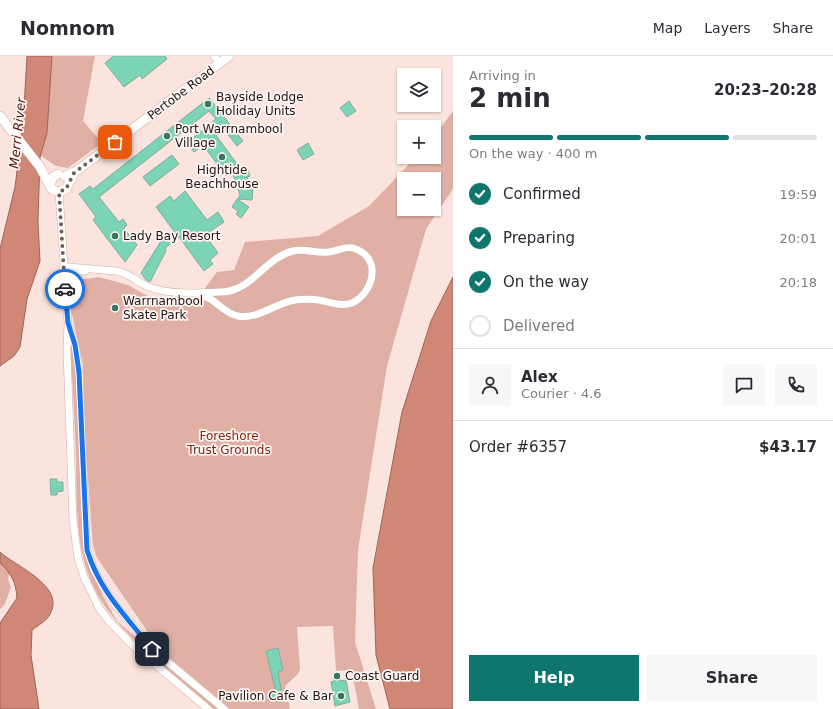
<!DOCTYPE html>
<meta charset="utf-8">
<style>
:root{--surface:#fff;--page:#f7f7f7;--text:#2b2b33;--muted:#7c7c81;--line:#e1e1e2;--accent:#0f766e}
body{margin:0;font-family:"DejaVu Sans",sans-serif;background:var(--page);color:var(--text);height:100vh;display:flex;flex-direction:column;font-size:15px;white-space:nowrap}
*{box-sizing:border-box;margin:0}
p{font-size:13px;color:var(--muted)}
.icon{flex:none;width:22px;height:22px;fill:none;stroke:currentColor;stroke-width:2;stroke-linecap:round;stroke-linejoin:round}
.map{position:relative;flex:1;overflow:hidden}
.sheet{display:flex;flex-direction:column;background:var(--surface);width:380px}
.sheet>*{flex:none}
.tools{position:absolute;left:397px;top:12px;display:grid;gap:8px}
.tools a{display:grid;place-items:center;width:44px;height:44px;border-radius:0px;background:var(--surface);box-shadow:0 1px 3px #0004;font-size:20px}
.pin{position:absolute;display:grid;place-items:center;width:34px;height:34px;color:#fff;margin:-17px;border-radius:8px;box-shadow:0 2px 6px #0006}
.courier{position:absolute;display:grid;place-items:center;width:40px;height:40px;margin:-20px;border:3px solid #1a73e8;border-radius:50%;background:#fff;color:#222;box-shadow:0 1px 5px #0007}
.head em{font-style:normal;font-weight:800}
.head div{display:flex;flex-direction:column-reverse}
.head{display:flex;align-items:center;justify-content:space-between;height:68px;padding:0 16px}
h1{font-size:26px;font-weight:800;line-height:30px}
.bar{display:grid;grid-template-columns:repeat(4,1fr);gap:6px 4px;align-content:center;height:48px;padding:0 16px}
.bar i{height:5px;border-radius:3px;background:var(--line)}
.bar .current{background:var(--accent)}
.bar p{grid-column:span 4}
.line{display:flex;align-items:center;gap:10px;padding:0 16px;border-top:1px solid var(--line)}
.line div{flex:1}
.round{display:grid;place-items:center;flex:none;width:42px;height:42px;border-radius:0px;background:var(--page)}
ol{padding:0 16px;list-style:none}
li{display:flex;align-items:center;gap:12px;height:44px}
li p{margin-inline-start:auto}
li .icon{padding:4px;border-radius:50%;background:var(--accent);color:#fff;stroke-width:4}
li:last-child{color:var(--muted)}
li i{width:22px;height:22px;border:2px solid var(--line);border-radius:50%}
.button{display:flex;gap:8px;margin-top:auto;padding:8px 16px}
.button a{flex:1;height:46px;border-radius:0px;background:var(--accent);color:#fff;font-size:16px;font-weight:800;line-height:46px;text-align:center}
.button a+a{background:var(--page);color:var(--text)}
header{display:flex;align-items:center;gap:24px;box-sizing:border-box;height:56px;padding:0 20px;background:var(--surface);border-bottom:1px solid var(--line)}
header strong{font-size:19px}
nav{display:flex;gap:22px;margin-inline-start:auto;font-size:14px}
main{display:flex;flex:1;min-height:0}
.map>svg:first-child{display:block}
</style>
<header>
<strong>Nomnom</strong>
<nav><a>Map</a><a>Layers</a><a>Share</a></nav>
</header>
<main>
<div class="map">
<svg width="453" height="653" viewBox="0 0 453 653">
<rect width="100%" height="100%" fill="#fbe4de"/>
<g fill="#e0b0a5" fill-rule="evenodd">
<path d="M52,0H95L83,65L102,87L68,112L56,110L40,99L47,77Z"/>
<path d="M453,55V133L426,173L387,310L358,494L355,586L376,653H359L352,616L348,617L347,614L336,615L333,570L297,571L300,613L298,618L285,630L290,653H230L160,594L96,500L93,489L85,385L83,309L71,254L70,229L77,224L99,221L128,229L151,242L196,244L217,216L234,214L245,186L318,180L369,150L416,101H434V81ZM404,123H434V153H404Z"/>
<path d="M68,278L72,279L75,303L89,508L103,540L117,565L161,603L224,653H214C181,624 140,594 113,561C73,513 77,458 76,399C74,359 73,318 68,278Z"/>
<path d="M0,507L10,516L8,523L11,531L5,548L0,553Z"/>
</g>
<g fill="#d18775" stroke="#9c6557">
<path d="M27,0H52L47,77L40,101L38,166L40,205L27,243L20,291L14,300L0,310V193L15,131L23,69Z"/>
<path d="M453,221V653H390L376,599L373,512L402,356L431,265Z"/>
<path d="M0,496C15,510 66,530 50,558C47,565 38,569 32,574L31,599L39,653H0V567L17,542C16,526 11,517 0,507Z"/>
</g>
<g fill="#7bd4b6" stroke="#85aa9c">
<path d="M113,0H165L167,3L142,23L140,19L124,31L105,7Z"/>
<path d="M209,42L243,85L237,90L223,72L215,78L243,116L248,114L250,120L247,121L251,133L253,134L252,144L238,143L240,139L232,115L226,120L203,89L194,96L187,87L216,63L209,55L99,141L119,166L123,163L127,169L124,172L137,189L125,206L93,164L96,161L79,138L90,130L93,133Z"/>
<path d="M349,45L356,55L347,61L340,52Z"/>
<path d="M308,87L314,98L303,104L297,94Z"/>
<path d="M172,99L179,108L150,130L143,121Z"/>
<path d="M185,135L207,164L218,156L224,166L205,179L218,197L210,204L213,208L204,215L179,181L165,192L166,195L150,226L145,223L141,217L161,185L174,175L156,151L170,140L174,145Z"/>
<path d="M237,143L249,151L241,162L236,158L238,155L232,151Z"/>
<path d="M50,423H57V426H63V435L57,436V439H51Z"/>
<path d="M278,592L283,614L278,616L283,645L278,646V644L273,645L271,637L276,636L266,595Z"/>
<path d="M334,618H340V625L346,624L350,646L335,650L331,626L334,625Z"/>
</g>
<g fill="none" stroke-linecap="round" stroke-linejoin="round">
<defs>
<g id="minor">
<path d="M214,0L220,7"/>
<path d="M59,136L68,267L67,296L73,464L78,502L84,521L99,552L109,565L131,588L208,653"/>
<path d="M63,213L68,211L116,215C129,217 137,226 149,231C170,239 198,237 221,236C253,235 264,202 293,195C305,192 317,198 329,196C337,195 345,190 353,192C382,200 375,236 352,247C341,251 330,246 319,244C311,243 303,243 295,244C275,247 258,264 238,260C227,258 221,250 212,244C207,241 201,239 196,237"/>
<path d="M63,213L68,216L85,215"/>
<path d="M70,273L75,289L79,316L86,480L87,494L94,514L104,532L115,548L152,593L224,653"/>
</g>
<g id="tertiary">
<path d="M0,60L40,111L51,132"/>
<path d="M58,118L53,121L50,129L53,134L59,136L66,133L74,117"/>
<path d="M65,120L78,114L229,0"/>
</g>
</defs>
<use href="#minor" stroke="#d4afa6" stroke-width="8"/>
<use href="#tertiary" stroke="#d4afa6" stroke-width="10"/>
<use href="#minor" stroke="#fff" stroke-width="7"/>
<use href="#tertiary" stroke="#fff" stroke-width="9"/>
</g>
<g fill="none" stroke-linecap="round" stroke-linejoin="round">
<path stroke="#6e5d59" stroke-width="4" stroke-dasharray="0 7.2" d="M65,233L59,136L66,133L74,117L115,86"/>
<path stroke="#1a73e8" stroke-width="5" d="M65,233L68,267L75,289L79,316L87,494C100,536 126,560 152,593"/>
</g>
<g fill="#387662" stroke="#fdf5f3" stroke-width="1.5">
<circle cx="208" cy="48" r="4"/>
<circle cx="167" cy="80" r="4"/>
<circle cx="222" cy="101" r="4"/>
<circle cx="115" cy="180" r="4"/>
<circle cx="115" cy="252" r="4"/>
<circle cx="337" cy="620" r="4"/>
<circle cx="341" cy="640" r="4"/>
</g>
<g text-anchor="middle" stroke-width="3.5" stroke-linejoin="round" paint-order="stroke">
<g font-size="12" fill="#221512" stroke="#fdf5f3">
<text transform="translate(181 37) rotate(-37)" y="4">Pertobe Road</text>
</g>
<g font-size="12" fill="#221512" stroke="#fdf5f3" text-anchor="start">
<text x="216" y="45">Bayside Lodge<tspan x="216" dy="14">Holiday Units</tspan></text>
<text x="175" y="77">Port Warrnambool<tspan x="175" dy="14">Village</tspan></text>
<text x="222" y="118" text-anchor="middle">Hightide<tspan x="222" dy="14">Beachhouse</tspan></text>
<text x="123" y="184">Lady Bay Resort</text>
<text x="123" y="249">Warrnambool<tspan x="123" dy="14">Skate Park</tspan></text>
<text x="345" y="624">Coast Guard</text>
<text x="333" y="644" text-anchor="end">Pavilion Cafe &amp; Bar</text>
</g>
<g font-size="12" fill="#7f2613" stroke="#fdf5f3">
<text x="229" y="384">Foreshore<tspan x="229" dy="14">Trust Grounds</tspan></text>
</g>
<g font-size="13" font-style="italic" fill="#581507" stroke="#fdf5f3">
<text transform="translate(17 77) rotate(-84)" y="5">Merri River</text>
</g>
</g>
</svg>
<div class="tools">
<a><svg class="icon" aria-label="layers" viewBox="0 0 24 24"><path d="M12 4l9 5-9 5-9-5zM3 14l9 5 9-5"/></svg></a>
<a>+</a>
<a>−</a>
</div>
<div class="pin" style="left:115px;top:86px;background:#ea580c"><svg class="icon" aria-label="bag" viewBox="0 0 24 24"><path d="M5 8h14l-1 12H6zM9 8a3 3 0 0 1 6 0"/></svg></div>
<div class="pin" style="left:152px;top:593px;background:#1f2937"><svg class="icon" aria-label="home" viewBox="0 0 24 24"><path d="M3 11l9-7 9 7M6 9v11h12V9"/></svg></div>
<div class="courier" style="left:65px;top:233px"><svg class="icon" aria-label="car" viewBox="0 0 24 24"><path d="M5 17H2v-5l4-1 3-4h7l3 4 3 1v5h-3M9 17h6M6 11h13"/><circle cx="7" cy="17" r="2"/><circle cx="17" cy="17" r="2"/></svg></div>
</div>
<section class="sheet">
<div class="head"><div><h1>2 min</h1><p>Arriving in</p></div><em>20:23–20:28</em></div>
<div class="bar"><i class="current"></i><i class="current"></i><i class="current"></i><i></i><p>On the way · 400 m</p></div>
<ol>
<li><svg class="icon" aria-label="check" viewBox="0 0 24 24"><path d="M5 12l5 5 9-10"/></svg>Confirmed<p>19:59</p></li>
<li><svg class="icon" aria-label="check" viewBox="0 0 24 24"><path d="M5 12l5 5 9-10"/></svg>Preparing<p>20:01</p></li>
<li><svg class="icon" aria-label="check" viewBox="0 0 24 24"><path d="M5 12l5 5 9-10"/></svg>On the way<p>20:18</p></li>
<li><i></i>Delivered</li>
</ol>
<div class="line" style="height:72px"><a class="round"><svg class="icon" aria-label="person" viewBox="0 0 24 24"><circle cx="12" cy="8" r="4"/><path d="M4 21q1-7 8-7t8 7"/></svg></a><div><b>Alex</b><p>Courier · 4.6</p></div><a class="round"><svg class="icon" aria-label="chat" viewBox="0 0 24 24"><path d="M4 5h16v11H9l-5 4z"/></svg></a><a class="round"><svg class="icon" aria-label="phone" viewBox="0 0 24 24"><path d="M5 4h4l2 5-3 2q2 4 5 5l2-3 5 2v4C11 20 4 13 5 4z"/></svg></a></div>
<div class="line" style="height:52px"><div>Order #6357</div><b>$43.17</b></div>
<div class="button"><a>Help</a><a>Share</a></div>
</section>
</main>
